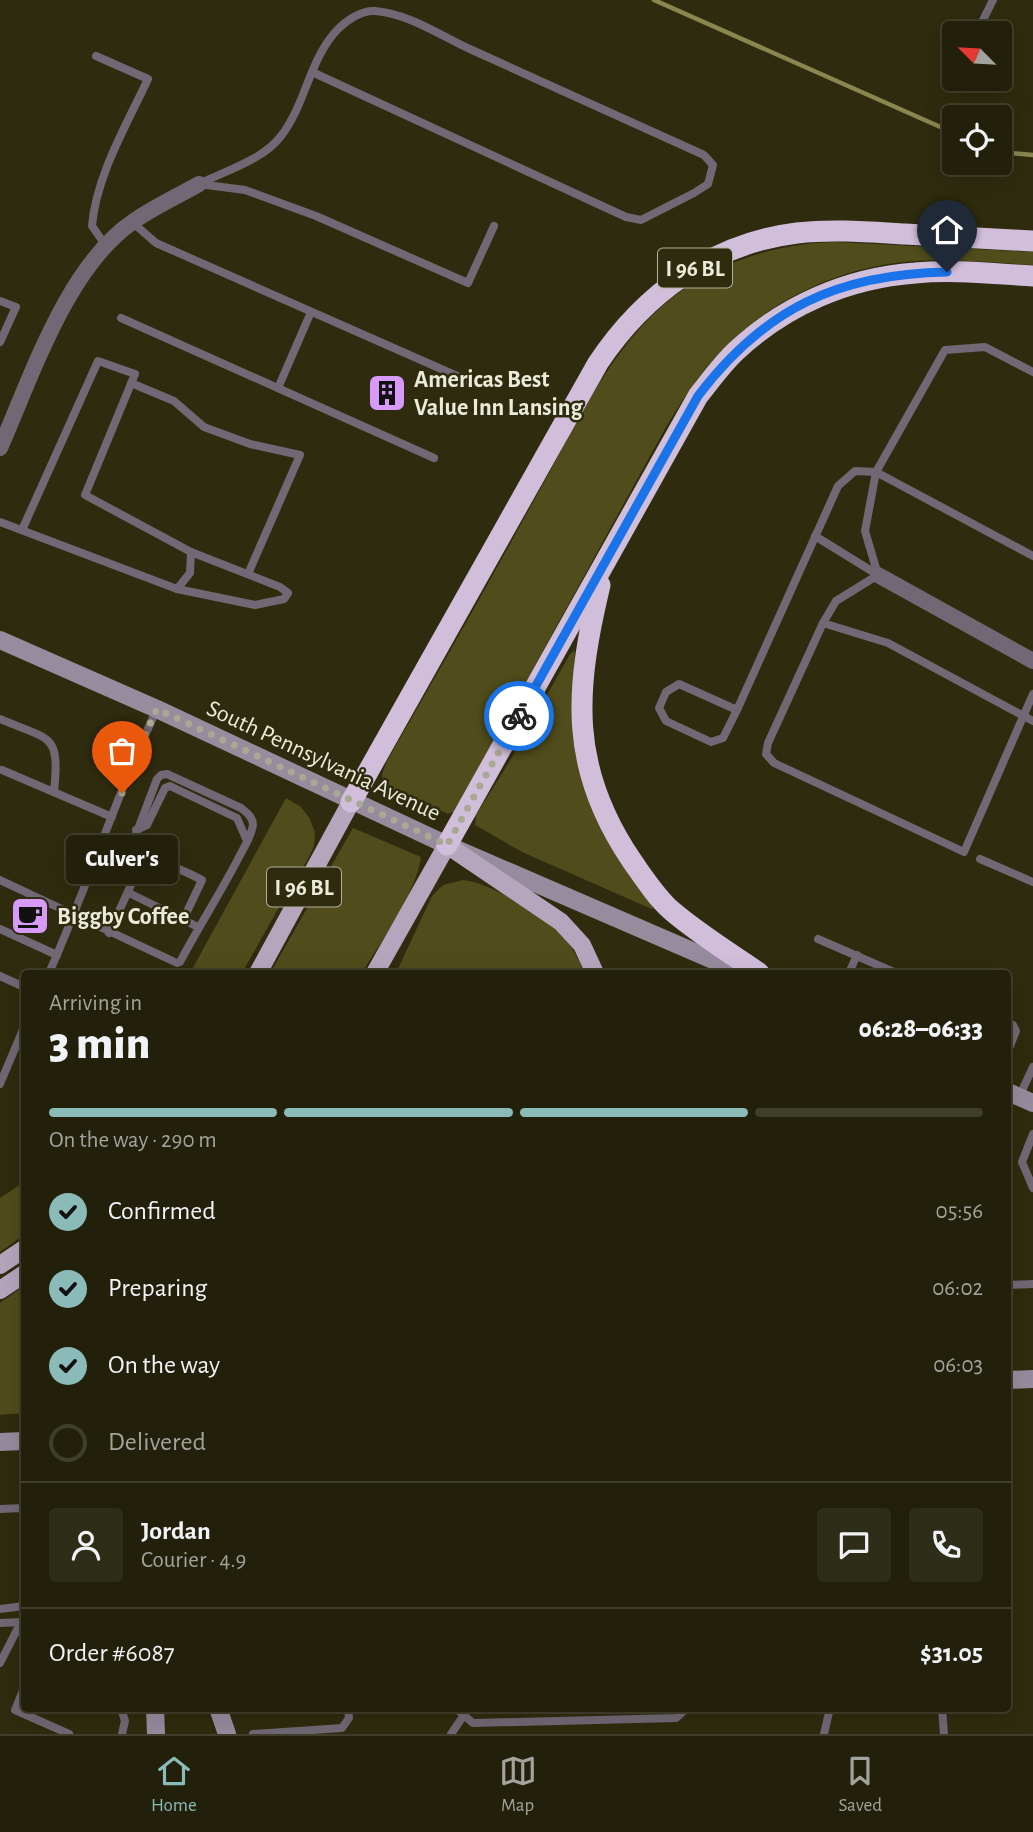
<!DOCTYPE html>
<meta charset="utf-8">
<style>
:root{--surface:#22200a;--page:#2e2d18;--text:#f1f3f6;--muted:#a2a39c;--line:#3f3e2b;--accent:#8bbbb9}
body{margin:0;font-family:"Alegreya Sans",sans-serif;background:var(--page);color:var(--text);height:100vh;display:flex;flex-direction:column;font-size:26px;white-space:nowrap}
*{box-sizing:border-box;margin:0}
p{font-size:23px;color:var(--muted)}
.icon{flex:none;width:38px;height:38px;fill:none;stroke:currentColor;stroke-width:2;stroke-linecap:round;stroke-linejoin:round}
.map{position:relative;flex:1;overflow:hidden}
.panel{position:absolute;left:21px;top:970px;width:990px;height:742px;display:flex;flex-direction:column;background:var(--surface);border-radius:7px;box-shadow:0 7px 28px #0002,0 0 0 2px var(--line)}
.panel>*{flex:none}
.needle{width:46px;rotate:294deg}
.tools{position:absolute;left:942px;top:21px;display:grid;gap:14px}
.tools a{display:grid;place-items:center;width:70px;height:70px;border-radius:7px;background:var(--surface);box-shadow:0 7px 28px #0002,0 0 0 2px var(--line);font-size:35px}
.pin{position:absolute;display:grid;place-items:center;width:60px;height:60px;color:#fff;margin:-72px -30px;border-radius:50% 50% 50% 0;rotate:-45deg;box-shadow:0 0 7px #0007}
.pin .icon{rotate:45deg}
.courier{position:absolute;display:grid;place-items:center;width:70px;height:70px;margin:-35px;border:5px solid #1a73e8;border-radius:50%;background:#fff;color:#222;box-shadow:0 2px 9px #0007}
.bubble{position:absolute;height:49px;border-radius:7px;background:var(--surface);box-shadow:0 7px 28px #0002,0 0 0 2px var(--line);font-size:23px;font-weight:800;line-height:49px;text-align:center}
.overview em{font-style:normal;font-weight:800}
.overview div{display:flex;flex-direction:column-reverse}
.overview{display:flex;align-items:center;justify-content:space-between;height:119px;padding:0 28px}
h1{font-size:46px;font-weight:800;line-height:52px}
.bar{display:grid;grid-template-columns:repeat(4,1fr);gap:10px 7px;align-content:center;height:84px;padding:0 28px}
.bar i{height:9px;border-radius:5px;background:var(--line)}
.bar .current{background:var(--accent)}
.bar p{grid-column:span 4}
.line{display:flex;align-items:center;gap:18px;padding:0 28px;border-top:2px solid var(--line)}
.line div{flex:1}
.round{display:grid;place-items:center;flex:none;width:74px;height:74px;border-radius:7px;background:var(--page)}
ol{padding:0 28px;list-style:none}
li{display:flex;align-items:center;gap:21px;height:77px}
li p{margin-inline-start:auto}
li .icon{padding:7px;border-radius:50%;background:var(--accent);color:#111;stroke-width:4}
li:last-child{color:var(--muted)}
li i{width:38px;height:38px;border:4px solid var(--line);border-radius:50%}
.tab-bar{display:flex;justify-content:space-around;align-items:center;height:98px;border-top:2px solid var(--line);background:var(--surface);font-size:19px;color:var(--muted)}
.tab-bar a{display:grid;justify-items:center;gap:4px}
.tab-bar .current{color:var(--accent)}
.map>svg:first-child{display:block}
</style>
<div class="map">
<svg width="1033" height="1734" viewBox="0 0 1033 1734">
<rect width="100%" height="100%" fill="#2e2b0e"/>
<g fill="#504c1b">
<path d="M834,242L1033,252V265C994,263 954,258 916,261C831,266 749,310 698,378C686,394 676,411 666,427L455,811L448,814L383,785L382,774L387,761C438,672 489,583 538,493C574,430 605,358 660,308C708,265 771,244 834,242Z"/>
<path d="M575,650L573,708L654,910L522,852L475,825L476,815L511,759L570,654Z"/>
<path d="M286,798L301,807L310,819L315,833L314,846L307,861L295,879L242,973H190Z"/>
<path d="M353,828L421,857C417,891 380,943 362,973H270Z"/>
<path d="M463,880C489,882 540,914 559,932C570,944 578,957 585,973H396L432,896L443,885Z"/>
<path d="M24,1182V1235L0,1252V1198Z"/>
<path d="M24,1286V1413L0,1415V1303Z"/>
</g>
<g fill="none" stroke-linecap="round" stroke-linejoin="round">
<g stroke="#8a864f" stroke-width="4.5">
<path d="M654,0L954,133"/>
<path d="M999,152L1033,155"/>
</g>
<g stroke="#706874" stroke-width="8">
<path d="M980,26L993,0"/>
<path d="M96,56L148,79C127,124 96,176 92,226L106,246"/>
<path d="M199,184C225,171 263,160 281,136C306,104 309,59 338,29C347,20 362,10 375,11C410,14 441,36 472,50C550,85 627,120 704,155L713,165L708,184L694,193L641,220L626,217L312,72"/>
<path d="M199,184L245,190L316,216L468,283L494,226"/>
<path d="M132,222L156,243L473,383"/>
<path d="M0,301L16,307L0,342"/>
<path d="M121,318L434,458"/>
<path d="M131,383L174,401L204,427L250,444L300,455L248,574"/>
<path d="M278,388L311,312"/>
<path d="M0,522L177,589L190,573L191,552L85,495L135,374L98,361L22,530"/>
<path d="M815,536L878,575"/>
<path d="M878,575L836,601L823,623L768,743L766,754L774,763L964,852L1033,694"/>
<path d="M878,575L865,531L876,472L945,350L985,347L1033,372"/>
<path d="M177,589L255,605L284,599L288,593L280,587L191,552"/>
<path d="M823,623L888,643L1033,721"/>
<path d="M737,710L679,684L666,692L659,708L666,721L711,742L723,738L737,710L838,486L855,471L876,472L1033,556"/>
<path d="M0,719C51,741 60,732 54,792"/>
<path d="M2,770L112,817"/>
<path d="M136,830L147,825L165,788L170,786L237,818L247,841"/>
<path d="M980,859L1033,882"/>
<path d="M0,880L177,963L180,962C198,928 219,895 237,861C242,850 251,838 253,825C253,817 247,813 241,808L167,774L161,775L157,779L135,837C142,856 184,870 202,880L183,920"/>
<path d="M129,893L198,927"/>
<path d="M0,929L57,955"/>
<path d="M109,933L146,852"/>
<path d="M818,939L896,973"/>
<path d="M49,973C88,886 116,795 157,709"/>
<path d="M849,973L857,955"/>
<path d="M0,976L24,987"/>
<path d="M1008,1023L1013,1025L1016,1031L1008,1051"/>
<path d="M0,1084L24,1027"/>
<path d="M1019,1097L1033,1067"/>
<path d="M1033,1134L1022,1162L1033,1188"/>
<path d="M1008,1285L1033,1284"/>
<path d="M0,1509L24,1508"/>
<path d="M0,1609L24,1606"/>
<path d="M0,1623L24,1622"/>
<path d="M0,1663L21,1622"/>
<path d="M24,1688L15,1710L69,1734"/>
<path d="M121,1708L125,1721L122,1734"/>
<path d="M458,1708L459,1711L473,1723L676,1718L687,1708"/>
<path d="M942,1708L944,1734"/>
<path d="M253,1734L342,1728L349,1718L348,1708"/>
<path d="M451,1734L464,1715"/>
<path d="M824,1734L830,1708"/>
</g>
<g stroke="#706874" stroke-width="16">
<path d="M0,448C32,376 67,266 134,221C154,207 178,196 199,184"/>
<path d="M878,575L1033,661"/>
</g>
<g stroke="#978b9e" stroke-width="18">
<path d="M0,640L157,709L447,845L743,973"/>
<path d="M1008,1092L1033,1103"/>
<path d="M1008,1380L1033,1379"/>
<path d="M0,1442L24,1441"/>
<path d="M155,1708L156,1734"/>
<path d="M218,1708L227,1734"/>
</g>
<g stroke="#b5a6be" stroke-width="18">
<path d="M258,973L351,802"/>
<path d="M375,973L447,845L561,922L582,945L595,973"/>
<path d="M0,1265L24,1249"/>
<path d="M0,1290L24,1274"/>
</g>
<g stroke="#d1bedb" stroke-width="21">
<path d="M600,585C575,690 568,767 632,861C644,878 656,897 672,911C699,934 730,953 759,973"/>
<path d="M351,802L598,363C644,294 713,243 797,233C833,229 869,232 905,234C947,236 990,239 1033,241"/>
<path d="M447,845L698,396C710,381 722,364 736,351C785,305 848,278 915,273C954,269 994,274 1033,276"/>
</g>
</g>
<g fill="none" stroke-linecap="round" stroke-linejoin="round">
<path stroke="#a9a893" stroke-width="7" stroke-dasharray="0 12.6" d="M122,793L141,743L157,709L447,845L519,716"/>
<path stroke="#1a73e8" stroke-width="9" d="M519,716L698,396C765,308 838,274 947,272"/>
</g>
<defs>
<symbol id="building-square" viewBox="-11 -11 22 22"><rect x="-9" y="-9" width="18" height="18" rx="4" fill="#d89af8" stroke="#2e2b0e"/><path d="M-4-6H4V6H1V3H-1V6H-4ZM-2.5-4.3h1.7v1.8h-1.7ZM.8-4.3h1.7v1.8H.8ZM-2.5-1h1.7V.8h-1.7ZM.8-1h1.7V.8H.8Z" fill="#111"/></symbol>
<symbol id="cafe-square" viewBox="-11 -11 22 22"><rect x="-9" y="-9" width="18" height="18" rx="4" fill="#d89af8" stroke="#2e2b0e"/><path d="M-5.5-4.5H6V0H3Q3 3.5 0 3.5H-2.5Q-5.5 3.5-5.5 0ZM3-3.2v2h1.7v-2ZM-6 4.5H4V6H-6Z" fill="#111"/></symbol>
</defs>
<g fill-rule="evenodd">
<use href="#building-square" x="365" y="371" width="44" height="44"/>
<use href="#cafe-square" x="8" y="894" width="44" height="44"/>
</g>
<g text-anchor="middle" stroke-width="5" stroke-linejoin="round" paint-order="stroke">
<g fill="#2e2b0e" stroke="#b2b19d" stroke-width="2">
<rect x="658" y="248.5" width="74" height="39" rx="5"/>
<rect x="267" y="867.5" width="74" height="39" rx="5"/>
</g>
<g font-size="23" font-weight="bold" fill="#ebebda">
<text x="695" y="276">I 96 BL</text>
<text x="304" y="895">I 96 BL</text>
</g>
<g font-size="24" font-weight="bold" fill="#ebebda" stroke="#2e2b0e" text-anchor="start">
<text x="414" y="387">Americas Best<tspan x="414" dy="28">Value Inn Lansing</tspan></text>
<text x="57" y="924">Biggby Coffee</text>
</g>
<g font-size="24" fill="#ebebda" stroke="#2e2b0e">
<text transform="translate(324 760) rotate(25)" y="8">South Pennsylvania Avenue</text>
</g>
</g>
</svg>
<div class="tools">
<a><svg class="needle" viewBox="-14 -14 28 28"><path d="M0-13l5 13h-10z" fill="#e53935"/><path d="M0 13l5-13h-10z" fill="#a2a39c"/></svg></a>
<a><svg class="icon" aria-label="locate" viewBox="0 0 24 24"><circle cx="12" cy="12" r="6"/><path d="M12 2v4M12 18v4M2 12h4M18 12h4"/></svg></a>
</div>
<div class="pin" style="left:122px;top:793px;background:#ea580c"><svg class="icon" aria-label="bag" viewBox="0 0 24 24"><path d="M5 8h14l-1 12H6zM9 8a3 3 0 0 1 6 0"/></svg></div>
<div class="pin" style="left:947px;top:272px;background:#1f2937"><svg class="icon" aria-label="home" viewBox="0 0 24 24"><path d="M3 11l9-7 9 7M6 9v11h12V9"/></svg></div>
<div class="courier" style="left:519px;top:716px"><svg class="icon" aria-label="bike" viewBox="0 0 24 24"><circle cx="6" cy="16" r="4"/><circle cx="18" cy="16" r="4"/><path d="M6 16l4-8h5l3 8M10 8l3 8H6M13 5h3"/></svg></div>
<div class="bubble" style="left:66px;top:835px;width:112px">Culver's</div>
<section class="panel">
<div class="overview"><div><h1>3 min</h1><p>Arriving in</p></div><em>06:28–06:33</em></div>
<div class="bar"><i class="current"></i><i class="current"></i><i class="current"></i><i></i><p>On the way · 290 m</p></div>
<ol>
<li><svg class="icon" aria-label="check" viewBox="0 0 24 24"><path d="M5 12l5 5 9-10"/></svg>Confirmed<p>05:56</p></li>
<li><svg class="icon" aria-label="check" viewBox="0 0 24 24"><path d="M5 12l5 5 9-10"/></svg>Preparing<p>06:02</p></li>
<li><svg class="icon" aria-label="check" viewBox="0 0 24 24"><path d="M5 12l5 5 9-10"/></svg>On the way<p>06:03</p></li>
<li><i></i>Delivered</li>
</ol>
<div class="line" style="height:126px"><a class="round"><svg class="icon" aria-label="person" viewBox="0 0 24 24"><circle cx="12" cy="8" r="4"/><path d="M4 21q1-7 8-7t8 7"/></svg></a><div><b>Jordan</b><p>Courier · 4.9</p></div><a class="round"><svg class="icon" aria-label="chat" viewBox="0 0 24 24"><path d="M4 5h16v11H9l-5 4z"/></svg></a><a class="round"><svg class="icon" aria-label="phone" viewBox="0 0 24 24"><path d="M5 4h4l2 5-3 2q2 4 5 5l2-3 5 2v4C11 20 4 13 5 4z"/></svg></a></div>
<div class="line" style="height:91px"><div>Order #6087</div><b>$31.05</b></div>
</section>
</div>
<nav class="tab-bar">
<a class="current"><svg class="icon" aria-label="home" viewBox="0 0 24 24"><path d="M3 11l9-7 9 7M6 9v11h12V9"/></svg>Home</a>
<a><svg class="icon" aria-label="map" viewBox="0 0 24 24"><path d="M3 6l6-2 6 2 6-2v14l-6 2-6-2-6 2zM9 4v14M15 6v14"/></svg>Map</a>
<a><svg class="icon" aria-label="saved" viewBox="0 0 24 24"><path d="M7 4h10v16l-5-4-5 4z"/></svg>Saved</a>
</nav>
